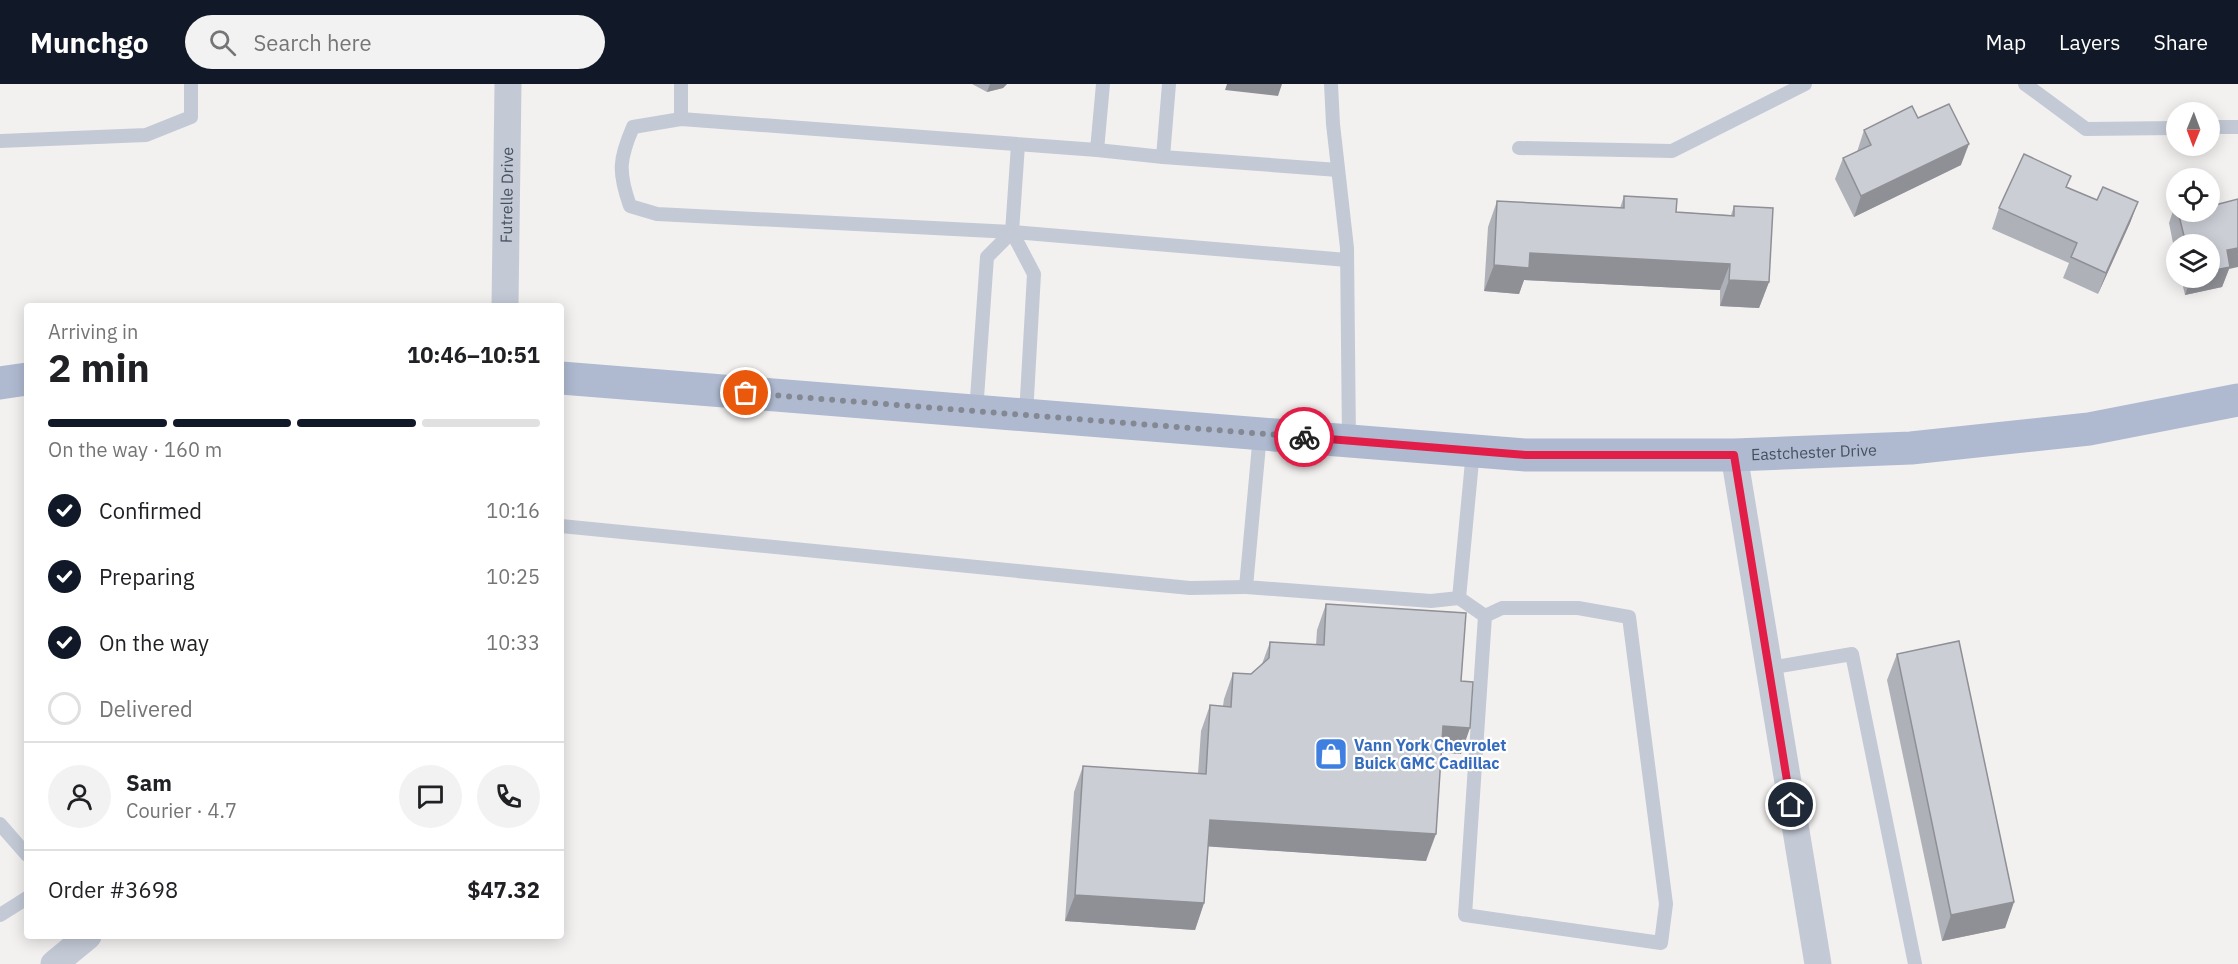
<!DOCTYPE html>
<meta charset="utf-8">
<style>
:root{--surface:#fff;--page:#f2f2f2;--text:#202124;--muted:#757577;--line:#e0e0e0;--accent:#111827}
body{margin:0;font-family:"IBM Plex Sans",sans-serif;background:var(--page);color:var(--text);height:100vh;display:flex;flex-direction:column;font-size:22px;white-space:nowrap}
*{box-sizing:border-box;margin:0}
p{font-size:20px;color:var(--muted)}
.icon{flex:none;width:33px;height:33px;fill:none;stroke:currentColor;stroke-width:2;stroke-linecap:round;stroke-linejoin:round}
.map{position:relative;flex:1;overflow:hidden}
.sheet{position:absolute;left:24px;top:219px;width:540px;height:636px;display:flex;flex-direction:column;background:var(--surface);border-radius:6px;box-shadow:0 3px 15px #0003}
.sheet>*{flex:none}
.needle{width:39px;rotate:181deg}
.fabs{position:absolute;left:2166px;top:18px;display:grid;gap:12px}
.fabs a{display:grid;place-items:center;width:54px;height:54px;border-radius:50%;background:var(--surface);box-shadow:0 3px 15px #0003;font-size:30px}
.pin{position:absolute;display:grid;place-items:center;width:51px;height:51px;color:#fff;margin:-26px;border:3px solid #fff;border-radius:50%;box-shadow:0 2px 6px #0007}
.courier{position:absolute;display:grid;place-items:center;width:60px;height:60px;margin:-30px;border:4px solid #e11d48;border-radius:50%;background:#fff;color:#222;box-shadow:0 2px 8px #0007}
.headline em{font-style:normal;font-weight:700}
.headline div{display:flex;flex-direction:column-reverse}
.headline{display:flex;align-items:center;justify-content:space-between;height:102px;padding:0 24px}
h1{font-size:39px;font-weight:700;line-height:45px}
.bar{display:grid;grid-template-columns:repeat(4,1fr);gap:9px 6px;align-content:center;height:72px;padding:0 24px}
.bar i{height:8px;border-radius:4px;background:var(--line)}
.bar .selected{background:var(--accent)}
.bar p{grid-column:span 4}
.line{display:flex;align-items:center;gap:15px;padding:0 24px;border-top:2px solid var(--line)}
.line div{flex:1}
.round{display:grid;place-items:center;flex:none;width:63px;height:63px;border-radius:32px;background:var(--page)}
ol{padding:0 24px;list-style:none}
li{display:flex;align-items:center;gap:18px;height:66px}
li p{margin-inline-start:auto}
li .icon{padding:6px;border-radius:50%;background:var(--accent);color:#fff;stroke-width:4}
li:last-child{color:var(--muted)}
li i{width:33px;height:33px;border:3px solid var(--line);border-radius:50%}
header{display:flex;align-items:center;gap:36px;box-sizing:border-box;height:84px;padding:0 30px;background:var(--accent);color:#fff}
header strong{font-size:28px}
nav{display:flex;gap:33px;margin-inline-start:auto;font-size:21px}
.search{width:420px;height:54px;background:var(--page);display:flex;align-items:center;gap:15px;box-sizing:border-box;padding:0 21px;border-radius:33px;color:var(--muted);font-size:22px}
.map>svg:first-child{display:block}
</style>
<header>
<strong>Munchgo</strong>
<div class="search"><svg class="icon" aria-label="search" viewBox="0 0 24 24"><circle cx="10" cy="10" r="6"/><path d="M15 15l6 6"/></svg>Search here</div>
<nav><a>Map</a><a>Layers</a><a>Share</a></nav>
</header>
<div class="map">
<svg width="2238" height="880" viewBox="0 0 2238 880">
<rect width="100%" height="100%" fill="#f3f1f0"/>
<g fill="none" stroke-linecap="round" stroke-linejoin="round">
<g stroke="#c3cad6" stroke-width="14">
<path d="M1331,0L1333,40L1347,164L1349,357"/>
<path d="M2025,0L2086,45L2176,44"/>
<path d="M681,35V0"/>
<path d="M2210,43H2238"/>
<path d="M0,57L146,51L191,33V0"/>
<path d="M1519,64L1672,67L1805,0"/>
<path d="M1097,66L1103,0"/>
<path d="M1163,73L1169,0"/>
<path d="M1338,86L1163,73L1097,66L681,35L633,43C619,75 618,88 630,122L657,130L1012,148L1347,176"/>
<path d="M1012,148L1018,61"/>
<path d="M976,328L987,173L1012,148L1034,190L1026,331"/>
<path d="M1260,350L1246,503L1431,517L1459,514L1473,367"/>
<path d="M561,442L1190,504L1246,503"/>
<path d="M1459,514L1485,532L1465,831L1661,859L1666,820L1629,533L1578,524H1502L1485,532"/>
<path d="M1769,584L1852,570L1915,880"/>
<path d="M0,740L27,771"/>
<path d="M0,831L27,814"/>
</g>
<g stroke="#c3cad6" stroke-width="27">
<path id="s1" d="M505,222L508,0"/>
<path d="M1734,371L1818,880"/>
<path d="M54,880L88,852"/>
</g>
<g stroke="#afbad1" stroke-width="33">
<path id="s2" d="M561,294L1526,371H1734L1911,364L2089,345L2238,316"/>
<path d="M0,299L27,295"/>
</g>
</g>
<g fill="#afb1b8">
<path d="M972,0H1007L1003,4L987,8Z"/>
<path d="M1918,34L1961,81L1854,133L1835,95L1843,74L1857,68L1864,46Z"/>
<path d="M2067,103L2097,116L2138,118L2130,139L2098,210L2063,194L2069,179L1992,145L1999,124Z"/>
<path d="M1624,112L1676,128L1731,131L1734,122L1769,198L1759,224L1720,222V206L1524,196L1519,210L1484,207L1488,143L1497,117L1620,124Z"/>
<path d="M2176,118V128H2210L2215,121L2229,185L2222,203L2185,211L2181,194H2210V160H2176V174L2169,139Z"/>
<path d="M1326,520L1461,597V670L1441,668L1426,777L1208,762L1204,819L1195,846L1065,837L1074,708L1083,682L1198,690L1201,647L1210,621L1223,622L1224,615L1233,589L1251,590L1262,580L1270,558L1316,561L1317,546Z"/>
<path d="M1897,570L2014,818L2005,844L1942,857L1887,596Z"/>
</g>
<g fill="#8f9096">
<path d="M990,0H1007L1003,4L987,8Z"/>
<path d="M1227,0H1282L1278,12L1225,6Z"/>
<path d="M1969,60L1961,81L1854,133L1861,112Z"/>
<path d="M2138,118L2130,139L2098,210L2106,189Z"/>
<path d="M2238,164V183L2229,185L2222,203L2185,211L2191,194H2210V187L2227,166Z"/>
<path d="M1530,169L1730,180L1720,206L1524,196L1519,210L1484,207L1494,181Z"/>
<path d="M1729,196L1769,198L1759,224L1720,222Z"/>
<path d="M1443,642L1470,644L1461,670L1434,668Z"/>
<path d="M1210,736L1436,750L1426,777L1201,762Z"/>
<path d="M1075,811L1204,819L1195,846L1065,837Z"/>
<path d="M2014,818L2005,844L1942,857L1951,831Z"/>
</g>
<g fill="#ccced6" stroke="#8f9096" stroke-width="1.5">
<path d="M1949,20L1969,60L1861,112L1843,74L1871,61L1864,46L1912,22L1918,34Z"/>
<path d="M2024,70L2071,92L2066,103L2097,116L2103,103L2138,118L2106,189L2071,173L2077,159L1999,124Z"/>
<path d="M2213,110L2215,121L2238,115V164L2227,166L2230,183L2210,187V160H2186L2178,128H2210V111Z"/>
<path d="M1624,112L1677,115L1676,128L1734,132V122L1773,124L1769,198L1729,196L1730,180L1530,169L1529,184L1494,181L1497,117L1624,124Z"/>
<path d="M1326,520L1466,529L1461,597L1473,598L1470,644L1443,642L1436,750L1210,736L1204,819L1075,811L1083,682L1206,690L1210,621L1231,623L1233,589L1251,590L1269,574L1270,558L1324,561Z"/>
<path d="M1959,557L2014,818L1951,831L1897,570Z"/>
</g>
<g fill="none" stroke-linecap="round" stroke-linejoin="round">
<path stroke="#838892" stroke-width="6" stroke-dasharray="0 10.8" d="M746,309L1304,353"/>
<path stroke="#e11d48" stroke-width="8" d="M1304,353L1526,371H1734L1791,721"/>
</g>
<defs>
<symbol id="shop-square" viewBox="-11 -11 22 22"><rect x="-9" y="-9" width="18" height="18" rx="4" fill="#3f7fe0" stroke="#fff"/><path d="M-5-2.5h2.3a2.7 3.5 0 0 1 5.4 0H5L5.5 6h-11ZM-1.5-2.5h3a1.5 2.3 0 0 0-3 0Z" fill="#fff"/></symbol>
</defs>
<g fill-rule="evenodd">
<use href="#shop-square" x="1312" y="651" width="38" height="38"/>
</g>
<g text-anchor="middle" stroke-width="4.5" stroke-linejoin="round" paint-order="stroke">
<g font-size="16" fill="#47505f" stroke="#fff">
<text dy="6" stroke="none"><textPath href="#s1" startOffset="111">Futrelle Drive</textPath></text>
<text dy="6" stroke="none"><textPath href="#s2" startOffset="1256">Eastchester Drive</textPath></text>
</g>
<g font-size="16" font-weight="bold" fill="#366cbe" stroke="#fff" text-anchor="start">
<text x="1354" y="667">Vann York Chevrolet<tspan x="1354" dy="18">Buick GMC Cadillac</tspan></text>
</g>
</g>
</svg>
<div class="fabs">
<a><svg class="needle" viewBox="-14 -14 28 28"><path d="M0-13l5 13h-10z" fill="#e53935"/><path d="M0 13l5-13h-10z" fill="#757577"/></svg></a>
<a><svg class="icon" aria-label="locate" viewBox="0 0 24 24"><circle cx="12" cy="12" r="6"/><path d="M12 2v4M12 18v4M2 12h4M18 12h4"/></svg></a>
<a><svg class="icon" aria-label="layers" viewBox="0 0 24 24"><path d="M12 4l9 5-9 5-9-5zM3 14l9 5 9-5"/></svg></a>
</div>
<div class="pin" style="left:746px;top:309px;background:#ea580c"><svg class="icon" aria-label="bag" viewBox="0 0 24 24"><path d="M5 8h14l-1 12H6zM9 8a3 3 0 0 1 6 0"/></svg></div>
<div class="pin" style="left:1791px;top:721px;background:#1f2937"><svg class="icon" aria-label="home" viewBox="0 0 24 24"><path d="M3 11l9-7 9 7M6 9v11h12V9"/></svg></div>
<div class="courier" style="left:1304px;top:353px"><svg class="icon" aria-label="bike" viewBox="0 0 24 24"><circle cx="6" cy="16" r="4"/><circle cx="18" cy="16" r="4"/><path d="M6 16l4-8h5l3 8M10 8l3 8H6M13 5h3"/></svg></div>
<section class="sheet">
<div class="headline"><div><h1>2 min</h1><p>Arriving in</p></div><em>10:46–10:51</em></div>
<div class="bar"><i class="selected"></i><i class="selected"></i><i class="selected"></i><i></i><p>On the way · 160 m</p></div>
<ol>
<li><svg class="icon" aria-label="check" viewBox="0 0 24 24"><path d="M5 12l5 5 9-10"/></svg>Confirmed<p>10:16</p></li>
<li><svg class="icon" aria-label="check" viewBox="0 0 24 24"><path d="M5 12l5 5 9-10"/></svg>Preparing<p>10:25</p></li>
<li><svg class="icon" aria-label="check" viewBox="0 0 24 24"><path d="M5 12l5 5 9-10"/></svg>On the way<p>10:33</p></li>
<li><i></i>Delivered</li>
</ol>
<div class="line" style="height:108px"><a class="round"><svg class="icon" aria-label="person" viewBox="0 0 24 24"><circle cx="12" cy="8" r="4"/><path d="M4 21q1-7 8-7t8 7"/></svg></a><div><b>Sam</b><p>Courier · 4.7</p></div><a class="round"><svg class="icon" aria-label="chat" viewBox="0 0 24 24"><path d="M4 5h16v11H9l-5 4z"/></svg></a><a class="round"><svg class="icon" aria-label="phone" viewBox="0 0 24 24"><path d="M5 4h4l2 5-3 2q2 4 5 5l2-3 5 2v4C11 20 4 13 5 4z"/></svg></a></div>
<div class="line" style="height:78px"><div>Order #3698</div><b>$47.32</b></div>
</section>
</div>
